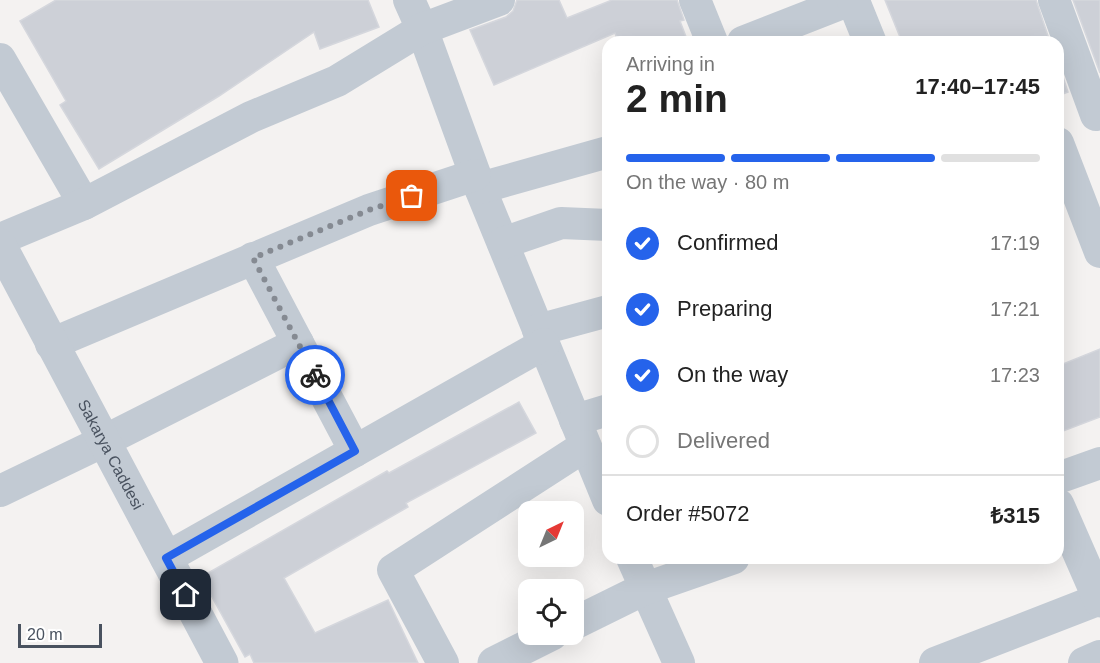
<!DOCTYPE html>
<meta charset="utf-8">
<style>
:root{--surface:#fff;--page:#f2f2f2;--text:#222;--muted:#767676;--line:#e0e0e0;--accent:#2563eb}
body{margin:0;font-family:Helvetica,sans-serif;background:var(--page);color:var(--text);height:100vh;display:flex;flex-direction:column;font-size:22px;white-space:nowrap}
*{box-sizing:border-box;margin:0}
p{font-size:20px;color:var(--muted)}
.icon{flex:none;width:33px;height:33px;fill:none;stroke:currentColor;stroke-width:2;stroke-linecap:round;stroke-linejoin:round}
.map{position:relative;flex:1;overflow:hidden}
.sheet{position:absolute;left:602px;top:36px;width:462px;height:528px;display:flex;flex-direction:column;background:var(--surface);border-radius:18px;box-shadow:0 6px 24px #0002}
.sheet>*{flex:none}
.needle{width:39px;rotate:43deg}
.controls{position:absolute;left:518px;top:501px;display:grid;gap:12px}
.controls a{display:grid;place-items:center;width:66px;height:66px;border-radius:12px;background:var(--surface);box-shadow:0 6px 24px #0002;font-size:30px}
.scale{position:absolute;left:18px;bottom:15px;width:84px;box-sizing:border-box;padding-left:6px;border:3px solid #49525f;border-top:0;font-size:16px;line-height:21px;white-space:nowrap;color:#49525f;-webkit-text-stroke:4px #fff;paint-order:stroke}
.pin{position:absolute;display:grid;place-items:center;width:51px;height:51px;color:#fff;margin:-26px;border-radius:12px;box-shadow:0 3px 9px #0006}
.courier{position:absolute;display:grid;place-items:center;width:60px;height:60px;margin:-30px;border:4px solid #2563eb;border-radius:50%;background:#fff;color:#222;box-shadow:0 2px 8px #0007}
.overview em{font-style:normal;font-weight:700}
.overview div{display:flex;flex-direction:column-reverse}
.overview{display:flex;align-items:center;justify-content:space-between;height:102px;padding:0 24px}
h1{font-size:39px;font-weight:700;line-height:45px}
.bar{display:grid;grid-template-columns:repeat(4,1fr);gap:9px 6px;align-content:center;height:72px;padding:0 24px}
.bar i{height:8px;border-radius:4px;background:var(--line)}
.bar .current{background:var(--accent)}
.bar p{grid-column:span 4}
.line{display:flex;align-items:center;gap:15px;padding:0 24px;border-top:2px solid var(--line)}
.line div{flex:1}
ol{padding:0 24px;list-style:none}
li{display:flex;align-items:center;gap:18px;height:66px}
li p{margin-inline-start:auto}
li .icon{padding:6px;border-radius:50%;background:var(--accent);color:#fff;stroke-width:4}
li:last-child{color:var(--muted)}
li i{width:33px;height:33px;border:3px solid var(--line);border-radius:50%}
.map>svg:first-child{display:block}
</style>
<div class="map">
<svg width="1100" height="663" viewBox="0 0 1100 663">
<rect width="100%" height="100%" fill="#f4f2f1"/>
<g fill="#cdd0d7" stroke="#d5d7dd" stroke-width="1.5">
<path d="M56,0H368L379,27L320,49L314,32L219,96L99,169L60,105L66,101L20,21Z"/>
<path d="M517,0H559L567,18L612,0H677L684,20L680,21L688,42H618L615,33L494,85L470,30L506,17L513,11Z"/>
<path d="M885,0H1036L1050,42H902Z"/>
<path d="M1073,0H1100V73Z"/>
<path d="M1058,62L1068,92L1058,96Z"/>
<path d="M1100,349V417L1058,433V366Z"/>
<path d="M519,402L536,433L406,503L408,507L284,578L315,633L388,600L418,663H254L250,654L245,657L201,577L387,471L389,473Z"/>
</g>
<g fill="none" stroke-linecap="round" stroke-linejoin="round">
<g stroke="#c2cad3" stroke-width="32">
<path d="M409,0L422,29L480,188L608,500"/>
<path d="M695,0L712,42"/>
<path d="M1054,0L1096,115"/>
<path d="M743,42L850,0"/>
<path d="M0,59L84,204"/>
<path d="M1058,143L1100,252"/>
<path d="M480,188L608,152"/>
<path d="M0,239L84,204L251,117L337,81L422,29L499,0"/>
<path d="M503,243L561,223L608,225"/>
<path d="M253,258L355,451"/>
<path d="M538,330L608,311"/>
<path d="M51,344L369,210L475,175"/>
<path d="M575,420L608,410"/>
<path d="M1058,478L1100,463"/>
<path d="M0,491L104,441L298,343"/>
<path d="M166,558L544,344"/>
<path d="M632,558L679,663"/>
<path d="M443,663L393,570L585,446"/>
<path d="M935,663L1100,599"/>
<path d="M1084,663L1100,656"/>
</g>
<g stroke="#c2cad3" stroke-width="33">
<path d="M853,0L870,42"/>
<path id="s1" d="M0,245L222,663"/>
<path d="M1058,505L1100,601"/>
<path d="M573,624L644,589L733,558"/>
<path d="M494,663L552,634"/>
</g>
</g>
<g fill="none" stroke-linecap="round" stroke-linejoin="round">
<path stroke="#858a92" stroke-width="6" stroke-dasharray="0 10.8" d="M315,375L253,258L369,210L412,196"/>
<path stroke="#2563eb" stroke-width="8" d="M186,595L166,558L355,451L315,375"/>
</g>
<g text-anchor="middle" stroke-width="5" stroke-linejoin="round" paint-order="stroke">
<g font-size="16" fill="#49525f" stroke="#fff">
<text dy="6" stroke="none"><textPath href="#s1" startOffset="237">Sakarya Caddesi</textPath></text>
</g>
</g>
</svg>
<div class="controls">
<a><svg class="needle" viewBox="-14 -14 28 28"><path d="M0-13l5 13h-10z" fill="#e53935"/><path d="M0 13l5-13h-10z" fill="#767676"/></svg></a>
<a><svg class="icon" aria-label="locate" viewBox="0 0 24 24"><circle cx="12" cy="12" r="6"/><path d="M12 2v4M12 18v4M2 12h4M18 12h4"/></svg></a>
</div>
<div class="scale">20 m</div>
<div class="pin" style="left:412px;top:196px;background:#ea580c"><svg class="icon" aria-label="bag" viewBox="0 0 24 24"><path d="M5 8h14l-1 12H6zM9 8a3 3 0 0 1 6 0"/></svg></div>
<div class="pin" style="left:186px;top:595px;background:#1f2937"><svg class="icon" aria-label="home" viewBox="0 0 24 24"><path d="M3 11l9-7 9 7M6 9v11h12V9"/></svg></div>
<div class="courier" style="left:315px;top:375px"><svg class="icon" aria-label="bike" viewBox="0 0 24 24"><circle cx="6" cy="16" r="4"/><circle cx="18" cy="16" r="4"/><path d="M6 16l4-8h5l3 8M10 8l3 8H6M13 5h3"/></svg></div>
<section class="sheet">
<div class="overview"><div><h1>2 min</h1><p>Arriving in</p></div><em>17:40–17:45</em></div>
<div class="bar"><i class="current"></i><i class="current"></i><i class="current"></i><i></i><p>On the way · 80 m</p></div>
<ol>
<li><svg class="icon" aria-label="check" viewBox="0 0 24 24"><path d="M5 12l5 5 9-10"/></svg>Confirmed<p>17:19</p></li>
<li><svg class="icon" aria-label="check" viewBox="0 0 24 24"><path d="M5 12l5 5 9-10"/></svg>Preparing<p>17:21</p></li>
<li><svg class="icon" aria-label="check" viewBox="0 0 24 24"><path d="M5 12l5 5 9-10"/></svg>On the way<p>17:23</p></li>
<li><i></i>Delivered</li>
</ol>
<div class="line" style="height:78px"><div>Order #5072</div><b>₺315</b></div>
</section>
</div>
